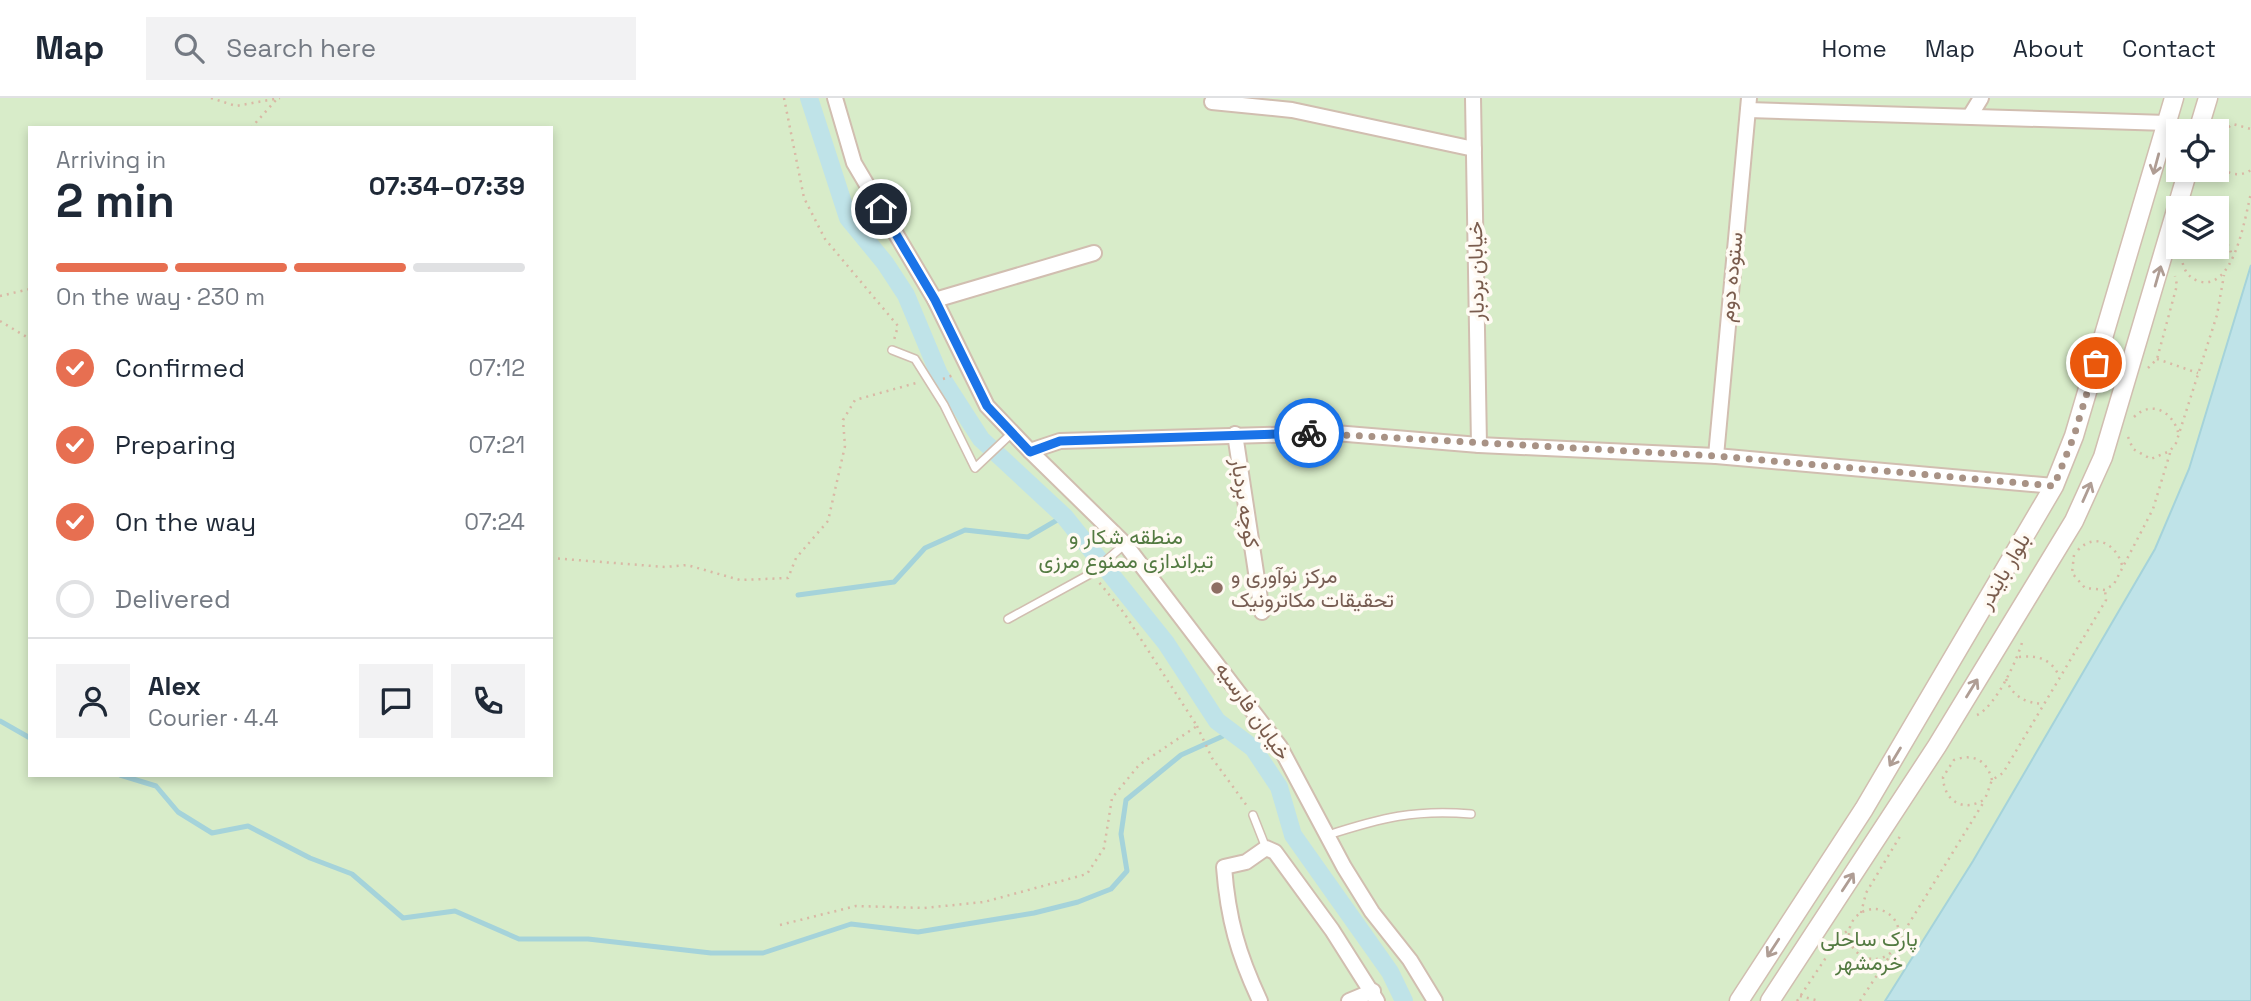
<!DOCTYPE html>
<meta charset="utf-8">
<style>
:root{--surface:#fff;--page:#f2f2f3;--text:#1f2937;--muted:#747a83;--line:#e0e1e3;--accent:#e76f51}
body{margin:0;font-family:"Space Grotesk",Vazirmatn,sans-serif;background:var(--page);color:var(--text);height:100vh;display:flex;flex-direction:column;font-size:26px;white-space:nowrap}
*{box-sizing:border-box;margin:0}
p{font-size:23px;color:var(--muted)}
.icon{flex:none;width:38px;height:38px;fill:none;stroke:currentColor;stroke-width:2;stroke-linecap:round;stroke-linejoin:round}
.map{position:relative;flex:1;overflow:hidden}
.panel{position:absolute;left:28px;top:28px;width:525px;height:651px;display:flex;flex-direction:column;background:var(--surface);border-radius:0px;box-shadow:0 4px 10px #0003}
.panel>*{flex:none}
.buttons{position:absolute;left:2166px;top:21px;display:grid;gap:14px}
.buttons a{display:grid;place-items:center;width:63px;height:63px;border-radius:0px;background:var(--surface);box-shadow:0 4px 10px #0003;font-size:35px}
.pin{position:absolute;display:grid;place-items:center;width:60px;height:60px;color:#fff;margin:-30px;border:4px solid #fff;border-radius:50%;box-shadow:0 2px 7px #0007}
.courier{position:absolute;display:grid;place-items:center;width:70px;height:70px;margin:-35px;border:5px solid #1a73e8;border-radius:50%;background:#fff;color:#222;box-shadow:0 2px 9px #0007}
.head em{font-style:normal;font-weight:700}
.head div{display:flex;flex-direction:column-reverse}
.head{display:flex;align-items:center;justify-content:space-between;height:119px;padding:0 28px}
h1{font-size:46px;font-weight:700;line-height:52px}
.bar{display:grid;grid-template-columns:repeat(4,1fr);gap:10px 7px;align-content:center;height:84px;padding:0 28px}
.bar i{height:9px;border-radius:5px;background:var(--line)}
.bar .on{background:var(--accent)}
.bar p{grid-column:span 4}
.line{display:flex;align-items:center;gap:18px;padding:0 28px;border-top:2px solid var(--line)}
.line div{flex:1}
.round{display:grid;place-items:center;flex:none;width:74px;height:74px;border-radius:0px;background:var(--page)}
ol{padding:0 28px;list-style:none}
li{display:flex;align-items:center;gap:21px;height:77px}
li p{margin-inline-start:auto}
li .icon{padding:7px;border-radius:50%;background:var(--accent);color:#fff;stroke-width:4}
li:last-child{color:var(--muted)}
li i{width:38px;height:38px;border:4px solid var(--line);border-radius:50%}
header{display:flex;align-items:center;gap:42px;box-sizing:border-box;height:98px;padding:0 35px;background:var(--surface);border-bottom:2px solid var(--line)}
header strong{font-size:33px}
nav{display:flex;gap:38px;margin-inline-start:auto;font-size:24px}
.search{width:490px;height:63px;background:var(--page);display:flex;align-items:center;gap:18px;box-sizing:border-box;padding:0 24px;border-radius:0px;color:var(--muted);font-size:26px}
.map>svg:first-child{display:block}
</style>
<header>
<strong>Map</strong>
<div class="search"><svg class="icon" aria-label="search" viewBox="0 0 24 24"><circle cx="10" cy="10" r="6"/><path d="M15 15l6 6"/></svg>Search here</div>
<nav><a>Home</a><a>Map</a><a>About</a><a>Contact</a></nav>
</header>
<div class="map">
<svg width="2251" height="903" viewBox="0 0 2251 903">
<rect width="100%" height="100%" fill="#fdf6ec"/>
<path fill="#d8ecc9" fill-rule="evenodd" d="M0,0H2251V903H0ZM30,30H551V677H30ZM2179,33H2217V72H2179ZM2179,110H2217V149H2179Z"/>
<path fill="#bfe3e8" stroke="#a5d3da" stroke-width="2" d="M2251,167V903H1885L1973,763L2155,451L2189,371Z"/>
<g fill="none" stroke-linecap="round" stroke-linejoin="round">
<g stroke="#a5d3da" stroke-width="5">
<path d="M798,497L894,484L925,450L965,432L1028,439L1064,418"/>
<path d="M0,623L30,640"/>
<path d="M120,677L156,688L178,714L212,735L248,728L310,760L352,776L403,820L455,813L519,841H588L711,855H763L851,826L918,834L1034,815L1078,804L1111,791L1127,773L1121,736L1126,702L1181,657L1232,634"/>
</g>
<path stroke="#bfe3e8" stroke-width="18" d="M809,0L848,120L885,165L906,197L939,276L981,341L1064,418L1166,545L1217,623L1253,650L1279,689L1293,737L1390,874L1404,903"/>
<defs>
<g id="service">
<path d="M892,252L915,261L944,307L975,370L1012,335"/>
<path d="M1008,521L1092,475L1125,446"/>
<path d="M1253,717L1266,750"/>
<path d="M1328,737C1381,720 1415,711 1471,716"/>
</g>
<g id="minor">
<path d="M835,0L854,65L935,202L987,308L1030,353L1060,343L1335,335L1479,347L1716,358L2054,388"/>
<path d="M1473,0L1479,347"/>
<path d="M1212,4L1292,12L1474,51"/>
<path d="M1748,12L2167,25"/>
<path d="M1970,18L1981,0"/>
<path d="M935,202L1094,155"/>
<path d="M1235,336L1262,514"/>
<path d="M1030,353L1125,446L1280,649L1344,769L1372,814L1410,862L1435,903"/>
<path d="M1716,358L1749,0"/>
<path d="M1260,903C1238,856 1228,821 1224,769L1246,764L1266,750L1275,754L1332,832L1377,903"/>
<path d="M1349,903L1373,893"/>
</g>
<g id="tertiary">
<path d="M2198,33L2208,0"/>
<path d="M1739,903L1864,711L2054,388L2074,338L2174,0"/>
<path d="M1770,903L1937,648L2074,423L2103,359L2188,72"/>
</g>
</defs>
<use href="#service" stroke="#d1beb0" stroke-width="10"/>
<use href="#minor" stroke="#d1beb0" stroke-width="18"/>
<use href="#tertiary" stroke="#d1beb0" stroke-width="21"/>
<g stroke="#d9b8a5" stroke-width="2.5" stroke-dasharray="2 5" stroke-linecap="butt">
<path d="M211,0L236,8L280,0"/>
<path d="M784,0L804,100L825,141L898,228L894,242"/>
<path d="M251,30L276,2"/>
<path d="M2217,37L2233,26L2251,31"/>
<path d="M2217,66C2227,76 2239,80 2251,72"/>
<path d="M2217,137L2229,148L2232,158"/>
<path d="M2182,158C2182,169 2187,179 2198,183C2234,195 2245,119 2251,95"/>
<path d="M0,198L30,191"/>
<path d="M0,223L30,241"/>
<path d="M2157,261L2198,275"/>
<path d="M2148,270L2157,261L2177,187L2175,178"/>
<path d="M943,281L956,276"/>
<path d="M2134,319C2151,302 2172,313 2178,334"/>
<path d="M2128,339L2133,351L2151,361L2170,353L2176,345L2217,217L2224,177"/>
<path d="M2078,452C2095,434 2116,446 2122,467"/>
<path d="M2074,457L2072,475L2085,490L2105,492L2114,486L2153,411L2170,355"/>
<path d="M551,460L665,469L687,467L740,482L788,480L796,460L828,423L845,348L843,322L855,302L916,285"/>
<path d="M2019,559C2036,557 2051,560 2059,578"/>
<path d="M2006,581C2013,599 2025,605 2044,606"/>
<path d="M1977,617C1996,608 2018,561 2023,541"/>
<path d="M1197,628L1212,660L1247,708"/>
<path d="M1992,682C1987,662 1973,655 1954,662L1943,679C1944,704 1964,715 1985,701L1992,682L2003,675L2106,502L2105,492"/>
<circle cx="1874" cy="836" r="25"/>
<path d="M1861,815L1866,795L1902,735"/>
<path d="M780,827L856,808L924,810L984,804L1087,776L1104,750L1112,700L1139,667L1197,628L1124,515L1098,483"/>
<path d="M1897,845L1985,702"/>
<path d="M1800,898L1819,903"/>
<path d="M1797,903L1841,837L1849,832"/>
<path d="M1860,903L1891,856"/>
</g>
<use href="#service" stroke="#fff" stroke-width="7"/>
<use href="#minor" stroke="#fff" stroke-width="14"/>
<use href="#tertiary" stroke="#fff" stroke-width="18"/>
</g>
<defs><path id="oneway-shaft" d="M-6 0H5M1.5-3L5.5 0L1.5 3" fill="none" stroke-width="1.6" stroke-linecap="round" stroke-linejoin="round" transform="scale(1.75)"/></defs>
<g stroke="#af9d94">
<use href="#oneway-shaft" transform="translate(2156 66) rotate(105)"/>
<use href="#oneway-shaft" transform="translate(2158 178) rotate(-74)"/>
<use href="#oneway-shaft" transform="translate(2087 394) rotate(-66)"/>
<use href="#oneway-shaft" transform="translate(1972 590) rotate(-58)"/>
<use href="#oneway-shaft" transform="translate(1895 659) rotate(121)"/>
<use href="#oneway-shaft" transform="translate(1848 784) rotate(-57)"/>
<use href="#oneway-shaft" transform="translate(1773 850) rotate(123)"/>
</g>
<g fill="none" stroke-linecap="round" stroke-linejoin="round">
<path stroke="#a89285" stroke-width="7" stroke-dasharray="0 12.6" d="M1309,335L1716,358L2054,388L2074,338L2096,265"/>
<path stroke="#1a73e8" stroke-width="9" d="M881,111L935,202L987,308L1030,354L1060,343L1309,335"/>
</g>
<circle fill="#8d6e63" stroke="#fffaf3" stroke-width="2.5" cx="1217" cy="490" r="7"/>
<g text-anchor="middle" stroke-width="7" stroke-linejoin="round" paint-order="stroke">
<g font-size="21" fill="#7a5c4d" stroke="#fffaf3">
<text transform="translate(1476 173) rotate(-91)" y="7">خیابان بردبار</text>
<text transform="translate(1731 179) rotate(-84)" y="7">ستوده دوم</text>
<text transform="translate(1245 405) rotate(81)" y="7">کوچه بردبار</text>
<text transform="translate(2004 473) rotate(-60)" y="7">بلوار بایندر</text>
<text transform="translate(1253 613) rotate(55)" y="7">خیابان فارسیه</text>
</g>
<g font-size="21" fill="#537a41" stroke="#fffaf3">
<text x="1126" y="446">منطقه شکار و<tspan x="1126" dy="24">تیراندازی ممنوع مرزی</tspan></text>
<text x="1869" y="848">پارک ساحلی<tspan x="1869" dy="24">خرمشهر</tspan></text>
</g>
<g font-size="21" fill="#785e54" stroke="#fffaf3" text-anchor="start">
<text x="1231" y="485">مرکز نوآوری و<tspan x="1231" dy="24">تحقیقات مکاترونیک</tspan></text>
</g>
</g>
</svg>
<div class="buttons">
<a><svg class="icon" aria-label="locate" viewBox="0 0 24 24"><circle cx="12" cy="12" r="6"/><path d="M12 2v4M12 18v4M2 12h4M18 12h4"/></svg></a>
<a><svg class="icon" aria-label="layers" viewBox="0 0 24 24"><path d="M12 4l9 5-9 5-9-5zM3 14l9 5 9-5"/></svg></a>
</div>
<div class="pin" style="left:2096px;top:265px;background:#ea580c"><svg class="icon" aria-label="bag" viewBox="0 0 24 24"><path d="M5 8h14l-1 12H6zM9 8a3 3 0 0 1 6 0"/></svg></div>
<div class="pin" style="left:881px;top:111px;background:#1f2937"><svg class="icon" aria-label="home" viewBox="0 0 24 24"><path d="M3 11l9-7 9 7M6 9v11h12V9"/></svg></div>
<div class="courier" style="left:1309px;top:335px"><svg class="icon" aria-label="bike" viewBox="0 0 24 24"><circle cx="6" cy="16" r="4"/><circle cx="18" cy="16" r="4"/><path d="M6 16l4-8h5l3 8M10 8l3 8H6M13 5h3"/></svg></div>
<section class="panel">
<div class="head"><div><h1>2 min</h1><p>Arriving in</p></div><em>07:34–07:39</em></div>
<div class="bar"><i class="on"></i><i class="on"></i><i class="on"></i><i></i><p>On the way · 230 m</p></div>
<ol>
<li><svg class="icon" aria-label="check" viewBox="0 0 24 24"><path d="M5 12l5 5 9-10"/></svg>Confirmed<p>07:12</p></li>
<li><svg class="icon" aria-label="check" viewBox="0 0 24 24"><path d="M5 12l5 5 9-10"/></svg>Preparing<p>07:21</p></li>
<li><svg class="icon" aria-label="check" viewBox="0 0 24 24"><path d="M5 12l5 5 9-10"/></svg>On the way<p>07:24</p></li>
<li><i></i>Delivered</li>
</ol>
<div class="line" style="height:126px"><a class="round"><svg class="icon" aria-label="person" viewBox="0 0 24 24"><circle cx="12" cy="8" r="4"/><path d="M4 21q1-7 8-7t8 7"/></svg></a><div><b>Alex</b><p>Courier · 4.4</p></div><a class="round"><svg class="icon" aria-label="chat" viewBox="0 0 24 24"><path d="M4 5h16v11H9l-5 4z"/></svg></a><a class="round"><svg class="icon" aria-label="phone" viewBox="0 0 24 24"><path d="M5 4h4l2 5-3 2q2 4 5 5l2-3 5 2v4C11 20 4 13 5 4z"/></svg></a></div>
</section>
</div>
